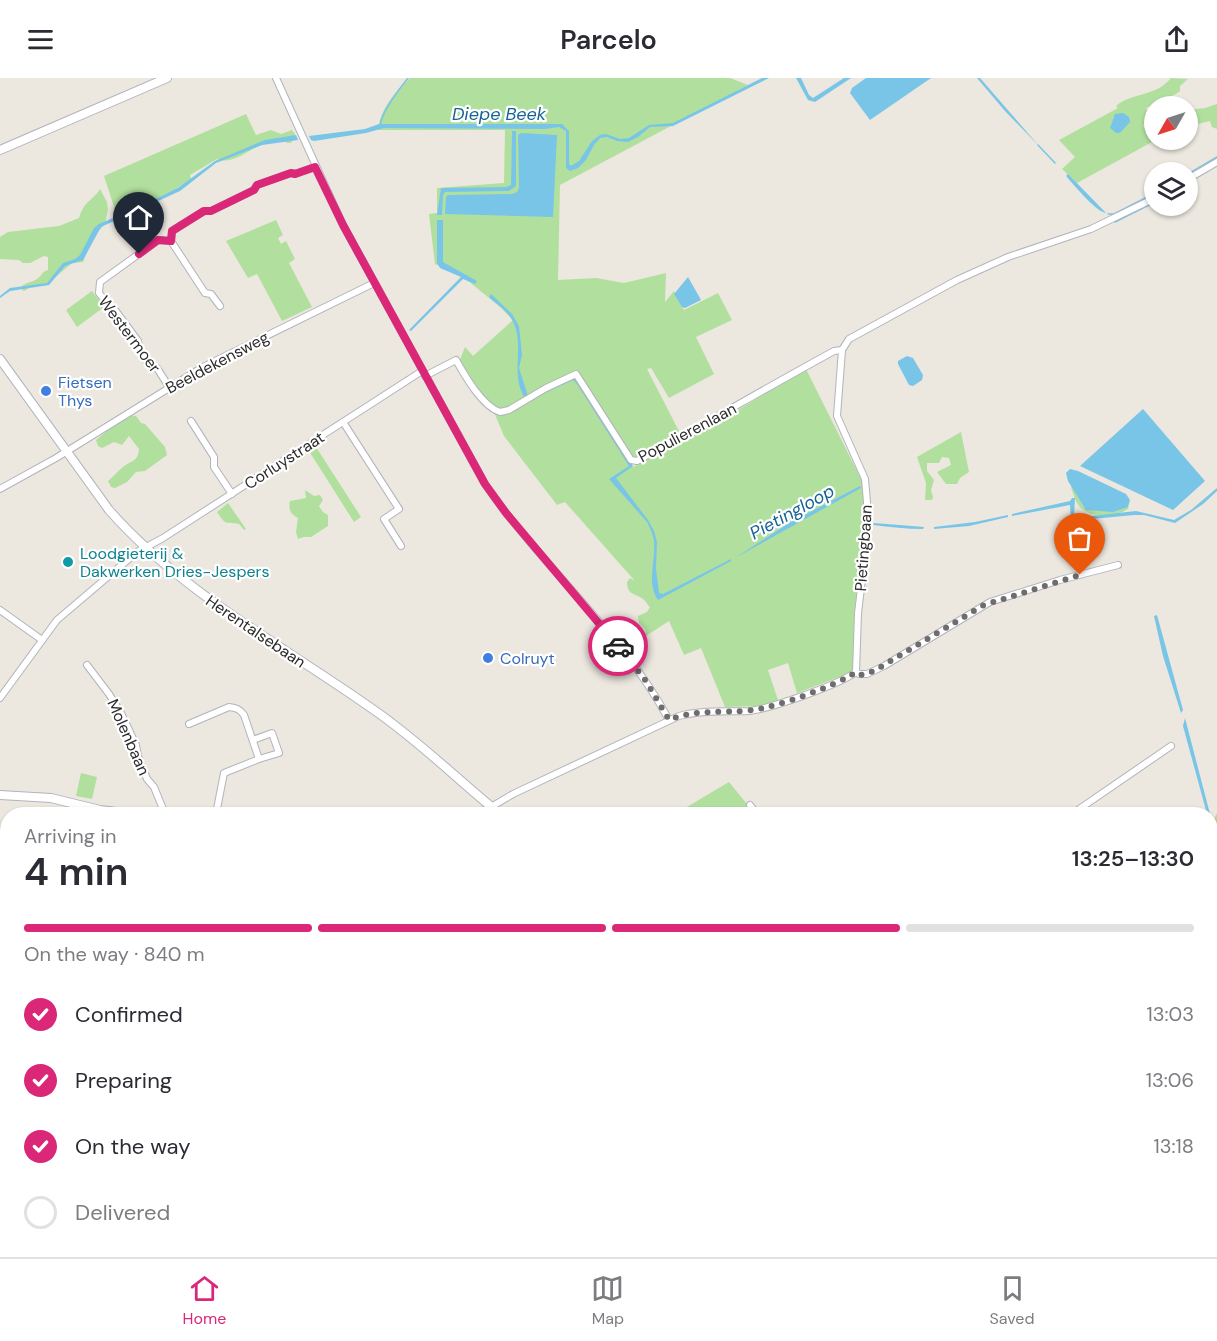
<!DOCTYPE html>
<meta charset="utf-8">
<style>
:root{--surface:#fff;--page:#f2f2f3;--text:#2b2b33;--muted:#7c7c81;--line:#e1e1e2;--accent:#db2777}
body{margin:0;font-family:"DM Sans",sans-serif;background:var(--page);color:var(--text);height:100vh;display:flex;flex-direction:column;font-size:22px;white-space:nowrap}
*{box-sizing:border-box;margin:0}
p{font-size:20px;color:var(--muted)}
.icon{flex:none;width:33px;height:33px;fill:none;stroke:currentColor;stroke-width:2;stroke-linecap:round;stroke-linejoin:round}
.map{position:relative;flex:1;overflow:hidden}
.panel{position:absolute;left:0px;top:729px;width:1218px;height:450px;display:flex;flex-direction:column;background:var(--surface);border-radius:24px 24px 0 0;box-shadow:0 2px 4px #0004}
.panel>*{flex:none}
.needle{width:39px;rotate:231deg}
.buttons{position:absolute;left:1144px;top:18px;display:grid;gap:12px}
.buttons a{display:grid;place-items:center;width:54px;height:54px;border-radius:50%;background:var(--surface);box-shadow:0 2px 4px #0004;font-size:30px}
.pin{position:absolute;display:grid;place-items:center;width:51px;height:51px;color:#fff;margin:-62px -26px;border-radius:50% 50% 50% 0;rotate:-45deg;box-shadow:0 0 6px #0007}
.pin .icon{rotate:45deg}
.courier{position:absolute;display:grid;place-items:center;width:60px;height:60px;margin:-30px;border:4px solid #db2777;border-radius:50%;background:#fff;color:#222;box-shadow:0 2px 8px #0007}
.head em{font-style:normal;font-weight:600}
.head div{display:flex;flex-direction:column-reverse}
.head{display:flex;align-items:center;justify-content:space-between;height:102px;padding:0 24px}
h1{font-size:39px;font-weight:600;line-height:45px}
.bar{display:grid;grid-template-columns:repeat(4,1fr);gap:9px 6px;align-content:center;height:72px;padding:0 24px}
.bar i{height:8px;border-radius:4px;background:var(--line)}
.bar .selected{background:var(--accent)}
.bar p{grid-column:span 4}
ol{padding:0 24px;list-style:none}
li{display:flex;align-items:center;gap:18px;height:66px}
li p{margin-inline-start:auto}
li .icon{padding:6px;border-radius:50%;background:var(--accent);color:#fff;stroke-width:4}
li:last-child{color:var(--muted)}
li i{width:33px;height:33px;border:3px solid var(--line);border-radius:50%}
header{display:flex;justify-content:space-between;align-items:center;height:78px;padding:0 24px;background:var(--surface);font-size:27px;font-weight:600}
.tab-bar{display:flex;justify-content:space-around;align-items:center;height:84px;border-top:2px solid var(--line);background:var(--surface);font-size:16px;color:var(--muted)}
.tab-bar a{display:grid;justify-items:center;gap:3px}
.tab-bar .selected{color:var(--accent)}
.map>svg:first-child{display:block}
</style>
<header><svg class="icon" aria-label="menu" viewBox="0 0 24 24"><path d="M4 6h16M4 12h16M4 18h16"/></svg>Parcelo<svg class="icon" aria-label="share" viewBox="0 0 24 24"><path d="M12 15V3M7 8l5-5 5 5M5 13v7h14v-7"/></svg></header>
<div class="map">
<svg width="1217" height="1179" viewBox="0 0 1217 1179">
<rect width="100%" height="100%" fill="#ece7df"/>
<g fill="#e1dfe5">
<path d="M1211,1117L1217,1121V1179H1011L1003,1172H1210Z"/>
<path d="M766,1172H804L796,1179H772Z"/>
<path d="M854,1172H953L943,1179H857Z"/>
</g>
<g fill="#b1e09e">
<path d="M410,0H730L748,7L560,107L558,202L596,200L624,205L666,195L665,224L674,213L684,232L718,215L732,242L696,259L714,296L669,320L651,290L647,291L681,357L639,380L633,379L580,297L502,332C482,324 471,301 459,284L465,269L473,278L513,242L500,229L461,197L435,186L429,136L437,135V110L504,105L505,52H378C380,31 395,14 410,0Z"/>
<path d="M1171,0L1188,1L1180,8V13C1173,19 1157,24 1146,30L1149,42L1143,47L1152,64L1077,105L1062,91L1075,79L1059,62L1118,30L1116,28C1132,14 1156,19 1171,0Z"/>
<path d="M1217,26V51L1212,49L1210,43L1193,47L1188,51V32L1205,30Z"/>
<path d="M246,36L256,57L271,52L281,56L292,52L295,56L291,65H287L285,63C277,64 268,64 260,67C248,73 230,87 217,81L190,97L191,101C168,116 143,128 117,138L104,98Z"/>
<path d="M100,111L107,124L108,132L105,146L93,159L83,184L72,185L46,207L32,208L24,213L20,210C25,204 31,205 37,201C42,198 41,194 48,192V179L44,178L30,185H23L19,182L0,181V159L8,154L59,148L79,140C85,121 91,125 100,111Z"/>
<path d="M276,142L283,157L278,160L281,166L286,163L295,181L289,185L312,229L282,243L257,196L248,200L226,163Z"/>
<path d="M92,213L104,229L77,249L66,232Z"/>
<path d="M806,291L862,403L865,435L855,529L854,591L847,596L797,615L788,585L768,592L778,622L759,628L725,629L701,570L684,577L669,543L646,558L645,551L639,545L638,538L647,534L650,529C649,529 644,521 643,521C635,515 627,517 627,504L630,500L635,503L565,424L557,427L504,358L494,334L502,336L576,299L633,389L733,335Z"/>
<path d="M129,337L136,338L141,345L145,346L165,369L167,377L145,393L136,394L127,404L115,410L111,409L108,403C113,399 118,393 123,389C132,382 138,384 139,371L129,358L122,367L114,364L102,370L98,368L96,362L108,352L115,340Z"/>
<path d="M961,354L969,394L960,400L957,406H946L937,394L951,387L949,380L942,379L939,385H927V393L934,402L931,412L933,419L932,422H925L926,405L917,379Z"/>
<path d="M316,369L361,439L354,444L309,373Z"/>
<path d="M1074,406L1126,426L1129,430C1117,440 1092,440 1081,430C1076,426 1073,415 1071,409Z"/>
<path d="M305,412L314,418L320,417L323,422L319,428L323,434L328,437V448L311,459H304L298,461L296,454L298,440C291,436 288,432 290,423L306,420Z"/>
<path d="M228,425L246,451L244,452L239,446C224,443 227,449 217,434Z"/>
<path d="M81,695L97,699L92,721L76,718Z"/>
<path d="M729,704L755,736H675Z"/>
<path d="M1217,735V821L1211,817V748Z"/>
<path d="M1217,915V957L1211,953V923Z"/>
<path d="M7,1004V1072L0,1075V1007Z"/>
<path d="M1211,1009L1217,1014V1095L1211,1105Z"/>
<path d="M615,1172H721L719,1174L720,1177L725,1172H766L772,1179H605Z"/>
</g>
<g fill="#c3e69b">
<path d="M7,1072V1157L0,1160V1076Z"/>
<path d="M20,1172H101L103,1179H23Z"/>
<path d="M136,1172H270L260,1179H139Z"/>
</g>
<g fill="#78c5e8">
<path d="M762,0H769L673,48L650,49L638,59L628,64L617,63L607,59L600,60L594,67L586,82L578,90L570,93L566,90V53L559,49L545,51L384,50L366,55L314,63L311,62L309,58L365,51L379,46H562L569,53V86L571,88L579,83L592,63L600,57L606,56L620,61L629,60L649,47L673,45Z"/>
<path d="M796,0H801L809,17L813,20L844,0H851L815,24L808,22Z"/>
<path d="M866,0H931L870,42L850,15L852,10Z"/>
<path d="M977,0H980L1039,68L1005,33Z"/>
<path d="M1123,35L1129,39L1130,44L1120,55H1116L1110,50L1115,36Z"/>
<path d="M512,53H516V108L509,113L445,114L443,117L442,137H437L441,110L506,109L511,107Z"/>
<path d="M521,55L557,57L553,139L445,136L446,119L448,117L512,116L517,114L519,110L518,57Z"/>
<path d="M296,57L298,62L262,67L216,85L180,113L101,149L83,182L65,188L49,207L10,213L0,220V218L10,210L47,205L63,185L75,181L80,177L94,150L99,146L154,122L179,109L215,83L265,62Z"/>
<path d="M1068,96L1105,134L1106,135C1095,133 1075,108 1066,98Z"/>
<path d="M437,142H443V184L477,203L475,206L463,201L411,253L409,252L461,199L440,190L437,185Z"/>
<path d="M688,199L701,222L685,230L682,229L674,216Z"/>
<path d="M491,216L512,236L519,248L522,277L519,290L528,318L525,320C509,296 526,266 512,242C507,232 496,226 489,219Z"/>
<path d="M907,278L913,280L923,297L922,302L913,308L909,307L898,286V283Z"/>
<path d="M573,299L576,300L633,388L616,400L648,442L654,453L657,464L656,491L659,515L663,516L731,481V483L658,522C646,505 656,482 654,463C653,456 650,450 647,444L609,401L629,388L577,306L573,302L528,323L529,321Z"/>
<path d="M1143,331L1205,403L1173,432L1080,388Z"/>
<path d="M1070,391L1078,393L1126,416L1130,422L1128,429L1113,434L1086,432L1068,403L1066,395Z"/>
<path d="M860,408L861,410L735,480L789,445Z"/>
<path d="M1217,410V413L1203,426L1175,445L1144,437H1134L1071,443L1070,427L1012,438V436L1070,423L1072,420H1075L1074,438L1075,440L1136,433L1174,442L1191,432Z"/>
<path d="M1008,437V439L969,448L934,451V449L975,444Z"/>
<path d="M874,445L924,449L923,451C907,451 890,449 873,447Z"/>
<path d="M1157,537L1183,632L1181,635L1163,578L1154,538Z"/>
<path d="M1185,640L1210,736H1207L1183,648Z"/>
</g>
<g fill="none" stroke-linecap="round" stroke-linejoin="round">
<g stroke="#78c5e8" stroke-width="1.5">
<path d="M380,48C381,35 399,11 408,0"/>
<path d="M1038,67L1055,85"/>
<path d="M1188,96L1217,79"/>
<path d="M1188,105L1209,92"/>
<path d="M1108,136H1114L1155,115"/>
<path d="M1115,144L1155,124"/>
<path d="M255,1179L269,1172"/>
</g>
<defs>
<g id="minor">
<path d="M276,0L343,147L485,406C541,488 622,554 669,642"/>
<path d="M1188,101L1217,84"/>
<path d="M171,163L205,215L211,216L220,228"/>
<path d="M425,298L456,282C465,298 482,328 500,334L509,332L546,310L576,296L631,382L637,383C703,347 768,309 834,273L842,272"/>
<path d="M169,309L157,290L149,287L145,281L139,271L138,263L112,228L106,224L99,215L100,204L158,162L171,163L172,153L204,133H211L254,112L257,107L291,95L295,96L315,89"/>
<path d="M191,343L214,379V389L232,416"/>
<path d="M343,344L399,431L384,441L401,468"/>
<path d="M0,411L56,380L203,289L374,205"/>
<path d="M0,532L42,562"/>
<path d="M87,587L109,616L121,635L136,667L138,678L147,701L154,709L165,736"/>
<path d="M856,594L858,535L867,460V424L865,401L837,338L842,272L849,261L957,202L1008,179L1091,151L1155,120"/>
<path d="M856,594L859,596H867L884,588L990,524L1060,502L1118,487"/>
<path d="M0,620L57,542L137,474L163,460L422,293"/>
<path d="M189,646L229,629C236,630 240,631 244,637L259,681L279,675L272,655L253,662"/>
<path d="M77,726V736"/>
<path d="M750,727L757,736"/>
<path d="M491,729L513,716L679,638C702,632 725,634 748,633C770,631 838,607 856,594"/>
<path d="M216,736L224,695L259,681"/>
<path d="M1072,736L1171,668"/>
<path d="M0,807L8,805"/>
<path d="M0,882L8,880"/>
<path d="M1210,889L1217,894"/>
<path d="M1210,917L1217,909"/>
<path d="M0,1000L8,997"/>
<path d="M1210,1137L1217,1126"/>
<path d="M525,1179L530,1172"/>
<path d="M796,1179L804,1172"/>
<path d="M1000,1179L1006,1172"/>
<path d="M1184,1179L1189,1172"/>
</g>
<g id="tertiary">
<path d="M0,72L167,0"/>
<path d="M0,717L51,720L100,732L133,736"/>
<path d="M480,736L491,729"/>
</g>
<g id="secondary">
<path d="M0,281L109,432C183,516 284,568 374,632C419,663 458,702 500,736"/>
<path d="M982,1172L990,1179"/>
</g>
</defs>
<use href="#minor" stroke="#b2b4be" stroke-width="8"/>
<use href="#tertiary" stroke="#b2b4be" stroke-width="10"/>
<use href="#secondary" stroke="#b2b4be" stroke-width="10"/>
<use href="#minor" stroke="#fff" stroke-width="6"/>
<use href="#tertiary" stroke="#fff" stroke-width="8"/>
<use href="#secondary" stroke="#fff" stroke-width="8"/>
</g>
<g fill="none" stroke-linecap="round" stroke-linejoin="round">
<path stroke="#6f6d6b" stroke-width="6" stroke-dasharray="0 10.8" d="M618,568L646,603L669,642C699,630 722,636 752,632C774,630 838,607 856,594L862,597L874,593L984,527L1080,497"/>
<path stroke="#db2777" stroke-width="8" d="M139,176L158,162L171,163L172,153L204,133H211L254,112L257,107L291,95L295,96L315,89L343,147L485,406L506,435L618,568"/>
</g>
<g fill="#3f7fe0" stroke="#fff" stroke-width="2">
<circle cx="46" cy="313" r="6"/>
<circle cx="488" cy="580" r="6"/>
</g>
<circle fill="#0f9aa8" stroke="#fff" stroke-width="2" cx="68" cy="484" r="6"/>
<g text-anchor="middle" stroke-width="4.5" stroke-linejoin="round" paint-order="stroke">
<g font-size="16" fill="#2c2c2c" stroke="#fff">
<text transform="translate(130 256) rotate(53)" y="6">Westermoer</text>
<text transform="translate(217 284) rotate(-28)" y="6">Beeldekensweg</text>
<text transform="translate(687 354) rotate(-28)" y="6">Populierenlaan</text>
<text transform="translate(284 382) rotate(-33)" y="6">Corluystraat</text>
<text transform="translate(863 470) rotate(-86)" y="6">Pietingbaan</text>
<text transform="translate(256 553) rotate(34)" y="6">Herentalsebaan</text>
<text transform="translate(129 659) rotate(66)" y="6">Molenbaan</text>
</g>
<g font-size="16" fill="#366cbe" stroke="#fff" text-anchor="start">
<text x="58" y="310">Fietsen<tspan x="58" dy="18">Thys</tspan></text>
<text x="500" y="586">Colruyt</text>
</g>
<g font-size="16" fill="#0d838f" stroke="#fff" text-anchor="start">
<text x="80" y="481">Loodgieterij &amp;<tspan x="80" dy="18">Dakwerken Dries-Jespers</tspan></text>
</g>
<g font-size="18" font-style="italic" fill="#156396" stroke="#fff">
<text x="499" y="42">Diepe Beek</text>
<text transform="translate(792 434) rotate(-29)" y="6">Pietingloop</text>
</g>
</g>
</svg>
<div class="buttons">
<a><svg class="needle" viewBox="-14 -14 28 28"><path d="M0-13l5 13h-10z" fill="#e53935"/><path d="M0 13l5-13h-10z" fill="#7c7c81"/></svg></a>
<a><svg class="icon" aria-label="layers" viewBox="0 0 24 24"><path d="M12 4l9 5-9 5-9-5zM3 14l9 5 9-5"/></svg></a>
</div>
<div class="pin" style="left:1080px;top:497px;background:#ea580c"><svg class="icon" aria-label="bag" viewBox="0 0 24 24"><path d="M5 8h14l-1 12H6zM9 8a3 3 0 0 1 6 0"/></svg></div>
<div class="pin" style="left:139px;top:176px;background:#1f2937"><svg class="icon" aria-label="home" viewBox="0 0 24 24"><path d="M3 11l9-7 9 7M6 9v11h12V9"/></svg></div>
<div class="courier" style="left:618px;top:568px"><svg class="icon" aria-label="car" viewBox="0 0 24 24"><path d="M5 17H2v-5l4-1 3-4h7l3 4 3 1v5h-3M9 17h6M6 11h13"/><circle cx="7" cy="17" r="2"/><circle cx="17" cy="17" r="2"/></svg></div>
<section class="panel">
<div class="head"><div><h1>4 min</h1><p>Arriving in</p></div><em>13:25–13:30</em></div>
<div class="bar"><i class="selected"></i><i class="selected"></i><i class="selected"></i><i></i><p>On the way · 840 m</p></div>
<ol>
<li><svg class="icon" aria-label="check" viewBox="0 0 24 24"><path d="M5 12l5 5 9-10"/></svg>Confirmed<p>13:03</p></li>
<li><svg class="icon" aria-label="check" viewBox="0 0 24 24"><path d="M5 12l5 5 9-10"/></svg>Preparing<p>13:06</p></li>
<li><svg class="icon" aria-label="check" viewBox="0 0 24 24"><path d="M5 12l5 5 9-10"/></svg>On the way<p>13:18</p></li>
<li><i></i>Delivered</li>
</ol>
</section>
</div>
<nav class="tab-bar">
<a class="selected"><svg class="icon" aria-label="home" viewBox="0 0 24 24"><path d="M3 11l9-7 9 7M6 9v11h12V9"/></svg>Home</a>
<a><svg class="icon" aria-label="map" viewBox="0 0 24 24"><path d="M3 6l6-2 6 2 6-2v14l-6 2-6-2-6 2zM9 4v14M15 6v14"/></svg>Map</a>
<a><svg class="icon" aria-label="saved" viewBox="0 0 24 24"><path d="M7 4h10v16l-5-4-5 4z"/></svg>Saved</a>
</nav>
